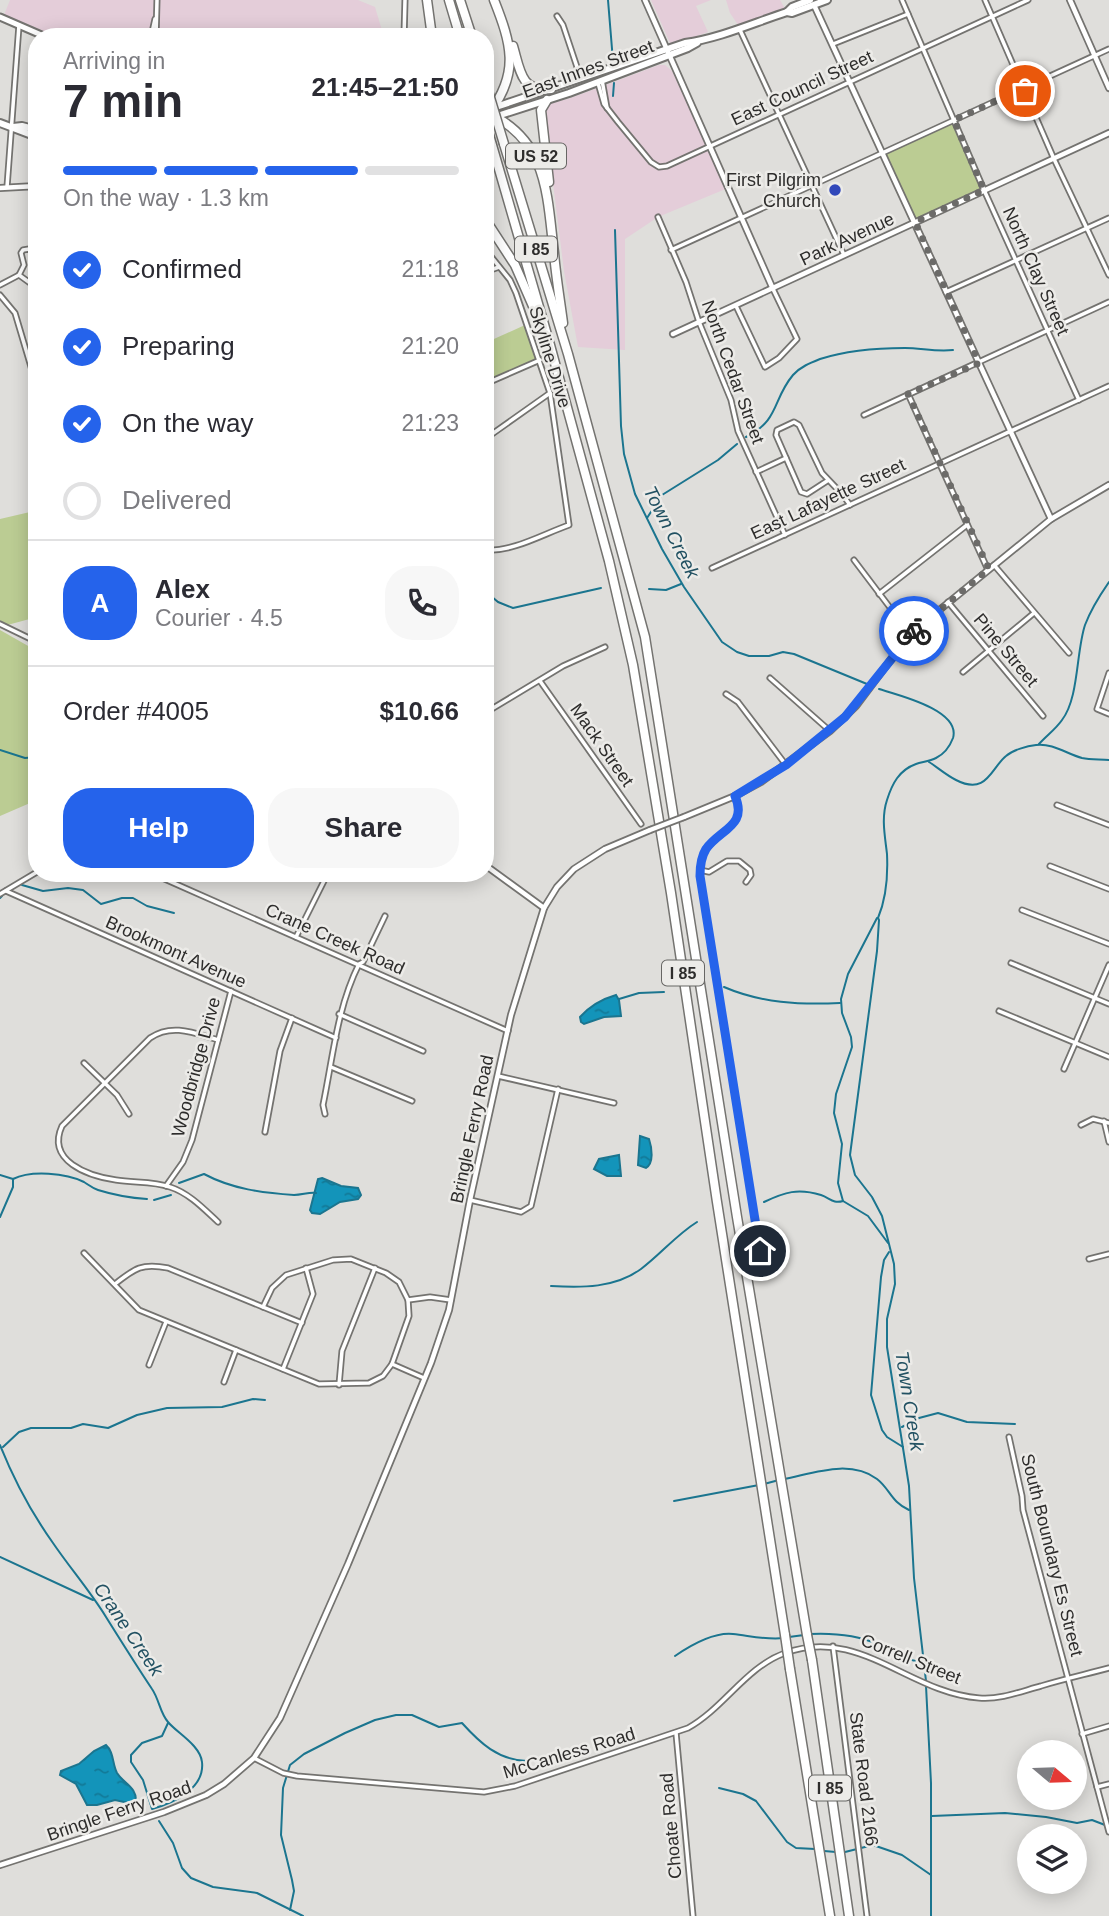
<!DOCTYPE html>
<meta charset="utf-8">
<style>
:root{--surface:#fff;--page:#f7f7f7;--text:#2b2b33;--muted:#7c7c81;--line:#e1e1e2;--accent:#2563eb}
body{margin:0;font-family:Helvetica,sans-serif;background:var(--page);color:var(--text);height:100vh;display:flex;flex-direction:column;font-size:26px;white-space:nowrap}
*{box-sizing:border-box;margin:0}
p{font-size:23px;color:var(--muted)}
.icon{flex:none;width:38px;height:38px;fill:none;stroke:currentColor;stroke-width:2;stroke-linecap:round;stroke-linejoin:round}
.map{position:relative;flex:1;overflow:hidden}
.sheet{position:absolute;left:28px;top:28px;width:466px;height:854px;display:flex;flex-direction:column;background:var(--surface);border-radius:28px;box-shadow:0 4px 18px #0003}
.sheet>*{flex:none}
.needle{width:46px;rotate:109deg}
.buttons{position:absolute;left:1017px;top:1740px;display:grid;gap:14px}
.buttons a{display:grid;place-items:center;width:70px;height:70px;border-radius:50%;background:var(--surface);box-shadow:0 4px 18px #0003;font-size:35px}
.pin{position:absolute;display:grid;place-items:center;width:60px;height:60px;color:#fff;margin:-30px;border:4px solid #fff;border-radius:50%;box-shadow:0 2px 7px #0007}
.courier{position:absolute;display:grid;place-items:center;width:70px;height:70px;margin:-35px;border:5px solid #2563eb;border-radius:50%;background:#fff;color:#222;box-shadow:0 2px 9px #0007}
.headline em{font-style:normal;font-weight:700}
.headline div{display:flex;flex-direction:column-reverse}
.headline{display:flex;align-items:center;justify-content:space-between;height:119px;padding:0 35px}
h1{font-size:46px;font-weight:700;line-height:52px}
.bar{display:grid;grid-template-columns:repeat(4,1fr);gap:10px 7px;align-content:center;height:84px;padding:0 35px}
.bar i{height:9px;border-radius:5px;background:var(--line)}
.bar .on{background:var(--accent)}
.bar p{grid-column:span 4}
.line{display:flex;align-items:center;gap:18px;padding:0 35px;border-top:2px solid var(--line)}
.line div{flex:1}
.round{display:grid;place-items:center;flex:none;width:74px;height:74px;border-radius:28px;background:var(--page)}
ol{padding:0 35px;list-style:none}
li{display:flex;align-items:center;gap:21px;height:77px}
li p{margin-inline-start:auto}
li .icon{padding:7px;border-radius:50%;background:var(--accent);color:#fff;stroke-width:4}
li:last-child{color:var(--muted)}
li i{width:38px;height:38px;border:4px solid var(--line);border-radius:50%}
.button{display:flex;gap:14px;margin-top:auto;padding:14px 35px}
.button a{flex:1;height:80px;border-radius:28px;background:var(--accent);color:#fff;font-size:28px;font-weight:700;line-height:80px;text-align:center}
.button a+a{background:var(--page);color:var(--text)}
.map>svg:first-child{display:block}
</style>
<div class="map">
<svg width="1109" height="1916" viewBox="0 0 1109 1916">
<defs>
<pattern id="water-ripples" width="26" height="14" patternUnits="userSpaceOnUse" patternTransform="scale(1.75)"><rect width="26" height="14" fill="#1394ba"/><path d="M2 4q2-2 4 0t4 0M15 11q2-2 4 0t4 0" fill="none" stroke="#127997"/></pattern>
</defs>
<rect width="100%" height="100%" fill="#dfdedb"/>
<g fill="#e4cdd9">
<path d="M10,0H358L375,7L384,37H51L4,15Z"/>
<path d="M651,0H711L696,6L708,32L674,44L670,43Z"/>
<path d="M726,0H780L787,12L740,28L730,13Z"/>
<path d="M659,65H665L672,71L728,188L658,217L625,239V350L578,347L564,271L544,111L550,103L568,99Z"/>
</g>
<g fill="#bbcc93">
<path d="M954,120L984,190L915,223L884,153Z"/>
<path d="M525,325L537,359L485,381V343Z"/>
<path d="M37,503V617L0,627V519L30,512Z"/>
<path d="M0,630L37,651V800L0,816Z"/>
</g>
<g fill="url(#water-ripples)" stroke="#1b758f" stroke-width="2">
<path d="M616,995L619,1000L621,1016L604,1017L584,1024L581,1022L580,1017C589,1007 602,999 616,995Z"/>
<path d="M640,1136L649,1139C652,1148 654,1163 646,1168L638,1165Z"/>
<path d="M619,1155L621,1176H607L594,1169L599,1159Z"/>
<path d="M322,1178L341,1186L358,1188L361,1195L358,1199L340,1202L320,1214L312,1213L310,1210L318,1179Z"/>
<path d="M106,1745C114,1752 112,1763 117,1773C124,1784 137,1787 136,1802L133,1804L115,1800L97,1805H87L76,1784L60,1775L61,1771L79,1764L94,1751Z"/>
</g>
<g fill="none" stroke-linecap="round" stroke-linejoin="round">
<g stroke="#1b758f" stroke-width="2">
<path d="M608,0L613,61"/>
<path d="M613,96L614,83"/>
<path d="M615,230L621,426L624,454L635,494L662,549L684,587L722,642L737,652L749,656H769L783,652L794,654L867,684"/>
<path d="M746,437C780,420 772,400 793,375C800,367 810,363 820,359C848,350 875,348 905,348C921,348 936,352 953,350"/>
<path d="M647,518L662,495L718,460L737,444"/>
<path d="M649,589L666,590L681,584"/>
<path d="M485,591L498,602L513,608L601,588"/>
<path d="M879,689C898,695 961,710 953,738C950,746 944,754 936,758C930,761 922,762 916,764C899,770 892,784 887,800C881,818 885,836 887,854C888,875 886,899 878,918L879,920L877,951L850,1155L855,1175L872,1197L882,1216L894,1264L895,1284L887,1319V1347L909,1486L914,1578L926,1681"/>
<path d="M1039,744C1046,736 1056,729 1062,720C1079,698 1076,652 1085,625C1091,609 1100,595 1109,582"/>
<path d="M0,750L25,758L37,757"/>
<path d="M929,762C937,767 946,775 956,780C987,796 991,768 1006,756C1013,750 1027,746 1036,745C1053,743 1067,754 1082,758C1091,760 1101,759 1109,760"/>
<path d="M22,885L43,891L68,888L83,890L101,904L122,898H133L147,906L174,913"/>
<path d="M0,898L2,896"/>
<path d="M724,987C761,1003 800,1005 840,1003"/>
<path d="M619,999L639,993L664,992"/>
<path d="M0,1175L13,1179V1187L0,1217"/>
<path d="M13,1179C31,1170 66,1173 84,1182C89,1185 92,1188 98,1190C114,1195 130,1198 147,1199"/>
<path d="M179,1183L204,1174C232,1189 263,1193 294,1195C302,1195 309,1192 316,1193"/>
<path d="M154,1200L171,1195"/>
<path d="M843,1201L838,1183L842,1144L834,1113L836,1094L852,1047L851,1037L842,1013L841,999L848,974L877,918"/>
<path d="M764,1202C785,1192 798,1188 821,1195C830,1198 833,1204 843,1201L868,1216L888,1243"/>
<path d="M889,1252L884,1260L881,1277L871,1395L882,1430L887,1437L903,1447"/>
<path d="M551,1286C582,1288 615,1288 641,1269C661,1254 676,1235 697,1222"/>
<path d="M902,1427L919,1418L938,1413L967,1422L1015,1424"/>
<path d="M0,1445C14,1480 31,1512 53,1543C70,1568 90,1591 106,1617C121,1641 136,1665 152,1689C159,1699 160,1713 168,1722C177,1733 200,1745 202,1762C205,1789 173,1803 152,1809L143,1780L131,1762V1755L142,1743L162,1736L168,1723"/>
<path d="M3,1447L19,1432L31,1428H71L83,1424L108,1428L137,1415L167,1408L222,1407L253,1399L265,1400"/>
<path d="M784,1479C814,1473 850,1459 877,1479C890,1489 891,1502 909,1510"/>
<path d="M764,1484L779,1480"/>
<path d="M674,1501L759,1485"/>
<path d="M0,1557L93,1600"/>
<path d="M810,1634C832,1633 857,1635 877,1644C892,1652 906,1660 924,1663"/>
<path d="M789,1637L804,1635"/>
<path d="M675,1656C691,1645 714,1632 733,1634C751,1636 766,1640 784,1638"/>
<path d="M926,1686L931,1783V1916"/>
<path d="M719,1788L743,1794L756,1801L787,1842L796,1848L815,1849"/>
<path d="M932,1816L1005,1813L1046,1817L1077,1823L1092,1820L1105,1825L1109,1823"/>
<path d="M159,1821L173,1843L182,1868L191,1878L213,1887L257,1893L303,1916"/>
<path d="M824,1851L836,1852"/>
<path d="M845,1852L873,1845L902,1855L931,1875"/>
<path d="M290,1910L294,1891L292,1880L281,1835L283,1788L290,1765L304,1754L345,1733L375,1720L396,1715H412L439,1727L462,1723C480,1743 498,1760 527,1761"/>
</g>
<defs>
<g id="minor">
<path d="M902,0L984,190L1079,400"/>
<path d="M985,0L1054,159L1109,275"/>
<path d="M557,16L563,25L581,79"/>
<path d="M740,30L844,255"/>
<path d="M151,37L155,19"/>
<path d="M156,37L157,0"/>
<path d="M404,37L405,0"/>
<path d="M833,44L908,14"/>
<path d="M602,80L607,108"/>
<path d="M598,83L604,104L618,122L651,162L659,167L667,166L1028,0"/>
<path d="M7,187L19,25"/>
<path d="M658,217L686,282L699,322L731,400L738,431L785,535"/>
<path d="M485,249L510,280L516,293L550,393L569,525C543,534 513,552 485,550"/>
<path d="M671,250L1109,49"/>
<path d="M37,268L32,252L29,249L23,250L21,253L24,265L19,275L37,288"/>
<path d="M485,272L499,267"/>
<path d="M0,285L19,275"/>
<path d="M946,292L1109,218"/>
<path d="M0,295L15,313L37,387"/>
<path d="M736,306L765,367L779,358L797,339L773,289"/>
<path d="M485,384L540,360"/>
<path d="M908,394L988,570"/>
<path d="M864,415L1109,302"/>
<path d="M485,439L550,393"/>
<path d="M756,472L786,458"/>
<path d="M827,481L807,494L801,492L776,435L777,430L794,422L799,425L822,473L842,494L850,505"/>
<path d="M854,560L910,634"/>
<path d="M994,565L1069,653"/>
<path d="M712,568L1109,386"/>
<path d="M879,594L967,525"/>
<path d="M948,602L1043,716"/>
<path d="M0,624L37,642"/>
<path d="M963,672L1034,613"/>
<path d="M1109,673L1097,709L1109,714"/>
<path d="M770,678L830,731"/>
<path d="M540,681L641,824"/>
<path d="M726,694L738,702L786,765"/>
<path d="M485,713L563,666L605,647"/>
<path d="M735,796C748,826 720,829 706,850C701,857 700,867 700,876L760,1251"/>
<path d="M1057,805L1109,825"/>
<path d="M1050,866L1109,889"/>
<path d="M700,870L709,872L727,861H739L750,870L751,875L746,882"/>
<path d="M151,873L508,1031"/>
<path d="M6,891L336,1038"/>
<path d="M0,894L37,872"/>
<path d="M1022,910L1109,944"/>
<path d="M296,937L328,873"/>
<path d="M1011,963L1109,1004"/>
<path d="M999,1011L1109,1057"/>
<path d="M339,1014L423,1051"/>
<path d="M218,1040C194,1033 172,1023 150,1038L62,1126C46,1161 88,1176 116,1180C134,1183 153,1181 170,1187C189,1193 204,1209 218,1222"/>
<path d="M84,1063L117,1095L129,1114"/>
<path d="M331,1067L412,1101"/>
<path d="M1064,1069L1109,965"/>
<path d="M498,1076L614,1103"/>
<path d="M325,1114L323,1105C333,1057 337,1008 359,964L363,962L385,916"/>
<path d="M1104,1121L1109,1142"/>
<path d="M1081,1125L1093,1119L1109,1123"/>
<path d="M265,1132L280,1051L292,1018"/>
<path d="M166,1186L183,1162L192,1140L231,991"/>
<path d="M470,1200L521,1212L531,1206L558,1089"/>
<path d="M84,1253L139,1310L319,1384L369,1383L383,1376L392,1364L409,1316L408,1300L399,1282L386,1273L351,1259L333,1260L286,1275L272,1288L263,1307"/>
<path d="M1089,1259L1109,1254"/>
<path d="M115,1284C135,1268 142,1263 168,1268L302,1323"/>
<path d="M408,1300L430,1297L451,1300"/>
<path d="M392,1364L424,1378"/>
<path d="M149,1365L166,1322"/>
<path d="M283,1369L313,1294L306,1268"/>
<path d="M224,1382L236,1350"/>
<path d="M339,1385L342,1351L375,1268"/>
<path d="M1009,1437L1022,1496L1023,1510L1109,1832"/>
<path d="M833,1646L867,1916"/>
<path d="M676,1733L693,1916"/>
<path d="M1082,1734L1109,1726"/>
<path d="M254,1758L283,1773L297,1776L484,1792L515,1786L688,1728C724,1708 746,1667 785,1653C859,1626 909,1693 979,1698C1000,1700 1022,1691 1041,1686C1064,1679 1087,1674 1109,1668"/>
<path d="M1097,1787L1109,1784"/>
</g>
<g id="tertiary">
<path d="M645,0L773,289"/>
<path d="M1070,0L1109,88"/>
<path d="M814,5L1051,519"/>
<path d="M0,188L37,186"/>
<path d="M673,334L1109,133"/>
<path d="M684,817L735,796L761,782L830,731L856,706L910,634L1051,519L1109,485"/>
<path d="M485,865L544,908"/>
<path d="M0,1865L164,1812L206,1795L224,1784L254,1758L280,1718L348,1564L431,1363L449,1310L470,1200L511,1015L544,908L557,887L574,869L605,849L650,830"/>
</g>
<path id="secondary" d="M0,17L46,37"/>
<g id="primary">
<path d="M787,12L792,13L827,0"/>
<path d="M493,108L685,43C720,38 753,23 787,12L792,7L810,0"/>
<path d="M485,120L569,93L688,48L697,43"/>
<path d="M0,123L37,137"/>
<path d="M13,127L22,126L37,130"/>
</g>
<g id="motorway">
<path d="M427,0L432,37"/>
<path d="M449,0L460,37"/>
<path d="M460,0L472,37"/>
<path d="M513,46C520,70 521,93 551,89"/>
<path d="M547,100L541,110L549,182"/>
<path d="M485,112C548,138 547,195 554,253C556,277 560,300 563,323"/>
<path d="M490,112C520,72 511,43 494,0"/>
<path d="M504,144L568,354L645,637L737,1217L807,1635"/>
<path d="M492,145L550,345L609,561L633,665L671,893L717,1202L785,1635"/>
<path d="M485,219L515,265L536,313"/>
<path d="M812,1660L849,1916"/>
<path d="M790,1669L830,1916"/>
</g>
</defs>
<use href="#minor" stroke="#747370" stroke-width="7"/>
<use href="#tertiary" stroke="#747370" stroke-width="8"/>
<use href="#secondary" stroke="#747370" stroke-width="9"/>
<use href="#primary" stroke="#747370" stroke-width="10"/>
<use href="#motorway" stroke="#747370" stroke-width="11"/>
<use href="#minor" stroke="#fff" stroke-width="3.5"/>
<use href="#tertiary" stroke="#fff" stroke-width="4.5"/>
<use href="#secondary" stroke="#fff" stroke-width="5"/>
<use href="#primary" stroke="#fff" stroke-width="6"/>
<use href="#motorway" stroke="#fff" stroke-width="8"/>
<defs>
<path id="tertiary-bridge" d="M650,830L684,817"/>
<g id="motorway-bridge">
<path d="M485,81L504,144"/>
<path d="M485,121L492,145"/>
<path d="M785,1635L790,1669"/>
<path d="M807,1635L812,1660"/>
</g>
</defs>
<use href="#tertiary-bridge" stroke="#747370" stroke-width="8" stroke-linecap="butt"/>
<use href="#motorway-bridge" stroke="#747370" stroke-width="11" stroke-linecap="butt"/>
<use href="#tertiary-bridge" stroke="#fff" stroke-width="4.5"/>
<use href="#motorway-bridge" stroke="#fff" stroke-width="8"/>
</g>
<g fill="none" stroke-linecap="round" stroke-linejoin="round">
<path stroke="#6c6b69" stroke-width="7" stroke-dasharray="0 12.6" d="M914,631L989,569L908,394L979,363L915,222L984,190L954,120L1024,88L1025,91"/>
<path stroke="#2563eb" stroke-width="9" d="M760,1251L700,876C700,867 701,857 706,849C720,829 748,826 735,796L786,765L845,717L914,631"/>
</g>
<circle fill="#3148ba" stroke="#ecebe8" stroke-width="2.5" cx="835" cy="190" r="7"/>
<g text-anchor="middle" stroke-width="5" stroke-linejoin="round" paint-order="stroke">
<g fill="#ecebe8" stroke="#676664" stroke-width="2">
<rect x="506" y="143.5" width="60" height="25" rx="5"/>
<rect x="515" y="236.5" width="42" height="25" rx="5"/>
<rect x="662" y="960.5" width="42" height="25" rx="5"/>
<rect x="809" y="1775.5" width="42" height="25" rx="5"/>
</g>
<g font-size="16" font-weight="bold" fill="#2e2d2c">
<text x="536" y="162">US 52</text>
<text x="536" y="255">I 85</text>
<text x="683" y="979">I 85</text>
<text x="830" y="1794">I 85</text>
</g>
<g font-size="18" fill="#2e2d2c" stroke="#ecebe8">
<text transform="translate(588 69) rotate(-20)" y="6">East Innes Street</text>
<text transform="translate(802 88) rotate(-25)" y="6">East Council Street</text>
<text transform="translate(847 239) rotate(-25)" y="6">Park Avenue</text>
<text transform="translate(1036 271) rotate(66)" y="6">North Clay Street</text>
<text transform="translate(550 357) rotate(73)" y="6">Skyline Drive</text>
<text transform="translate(733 372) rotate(70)" y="6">North Cedar Street</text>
<text transform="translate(828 499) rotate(-25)" y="6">East Lafayette Street</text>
<text transform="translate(1006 650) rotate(50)" y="6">Pine Street</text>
<text transform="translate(602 745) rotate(55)" y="6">Mack Street</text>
<text transform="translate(335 939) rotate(24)" y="6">Crane Creek Road</text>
<text transform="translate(176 952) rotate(24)" y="6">Brookmont Avenue</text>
<text transform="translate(196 1067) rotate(-75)" y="6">Woodbridge Drive</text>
<text transform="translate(472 1129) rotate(-78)" y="6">Bringle Ferry Road</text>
<text transform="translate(1052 1555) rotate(76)" y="6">South Boundary Es Street</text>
<text transform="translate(911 1659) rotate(22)" y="6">Correll Street</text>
<text transform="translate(569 1753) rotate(-17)" y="6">McCanless Road</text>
<text transform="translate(864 1779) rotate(83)" y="6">State Road 2166</text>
<text transform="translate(119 1811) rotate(-19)" y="6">Bringle Ferry Road</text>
<text transform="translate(671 1826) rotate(-95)" y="6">Choate Road</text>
</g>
<g font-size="18" fill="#2e2d2c" stroke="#ecebe8" text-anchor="end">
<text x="821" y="186">First Pilgrim<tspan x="821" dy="21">Church</tspan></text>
</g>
<g font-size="19" font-style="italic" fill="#225162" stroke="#ecebe8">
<text transform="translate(672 532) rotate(63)" y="7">Town Creek</text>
<text transform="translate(910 1401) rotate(81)" y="7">Town Creek</text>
<text transform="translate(129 1629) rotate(56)" y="7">Crane Creek</text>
</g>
</g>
</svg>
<div class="buttons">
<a><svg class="needle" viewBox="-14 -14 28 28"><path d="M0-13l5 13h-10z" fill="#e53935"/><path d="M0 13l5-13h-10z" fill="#7c7c81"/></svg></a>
<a><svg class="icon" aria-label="layers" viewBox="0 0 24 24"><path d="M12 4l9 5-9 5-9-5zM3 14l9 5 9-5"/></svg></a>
</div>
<div class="pin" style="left:1025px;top:91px;background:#ea580c"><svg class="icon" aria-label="bag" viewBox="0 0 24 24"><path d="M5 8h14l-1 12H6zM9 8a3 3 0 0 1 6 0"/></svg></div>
<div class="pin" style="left:760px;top:1251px;background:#1f2937"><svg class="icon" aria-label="home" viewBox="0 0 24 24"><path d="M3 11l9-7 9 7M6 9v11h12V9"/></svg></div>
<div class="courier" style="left:914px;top:631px"><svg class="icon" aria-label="bike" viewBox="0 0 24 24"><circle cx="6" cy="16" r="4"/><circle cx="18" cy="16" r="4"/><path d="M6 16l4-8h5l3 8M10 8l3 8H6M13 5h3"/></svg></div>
<section class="sheet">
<div class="headline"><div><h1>7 min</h1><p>Arriving in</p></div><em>21:45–21:50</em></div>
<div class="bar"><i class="on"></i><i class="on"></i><i class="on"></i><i></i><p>On the way · 1.3 km</p></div>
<ol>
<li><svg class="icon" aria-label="check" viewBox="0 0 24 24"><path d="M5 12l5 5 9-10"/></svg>Confirmed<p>21:18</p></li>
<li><svg class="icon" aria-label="check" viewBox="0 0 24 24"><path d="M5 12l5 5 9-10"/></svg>Preparing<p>21:20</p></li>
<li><svg class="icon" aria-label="check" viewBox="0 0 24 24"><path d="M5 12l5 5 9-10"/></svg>On the way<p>21:23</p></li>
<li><i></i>Delivered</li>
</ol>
<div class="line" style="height:126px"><b class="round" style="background:var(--accent);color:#fff">A</b><div><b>Alex</b><p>Courier · 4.5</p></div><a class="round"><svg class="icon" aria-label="phone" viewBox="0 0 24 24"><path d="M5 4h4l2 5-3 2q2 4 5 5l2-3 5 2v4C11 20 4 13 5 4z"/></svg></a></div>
<div class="line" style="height:91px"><div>Order #4005</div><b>$10.66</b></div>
<div class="button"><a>Help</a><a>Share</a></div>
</section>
</div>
